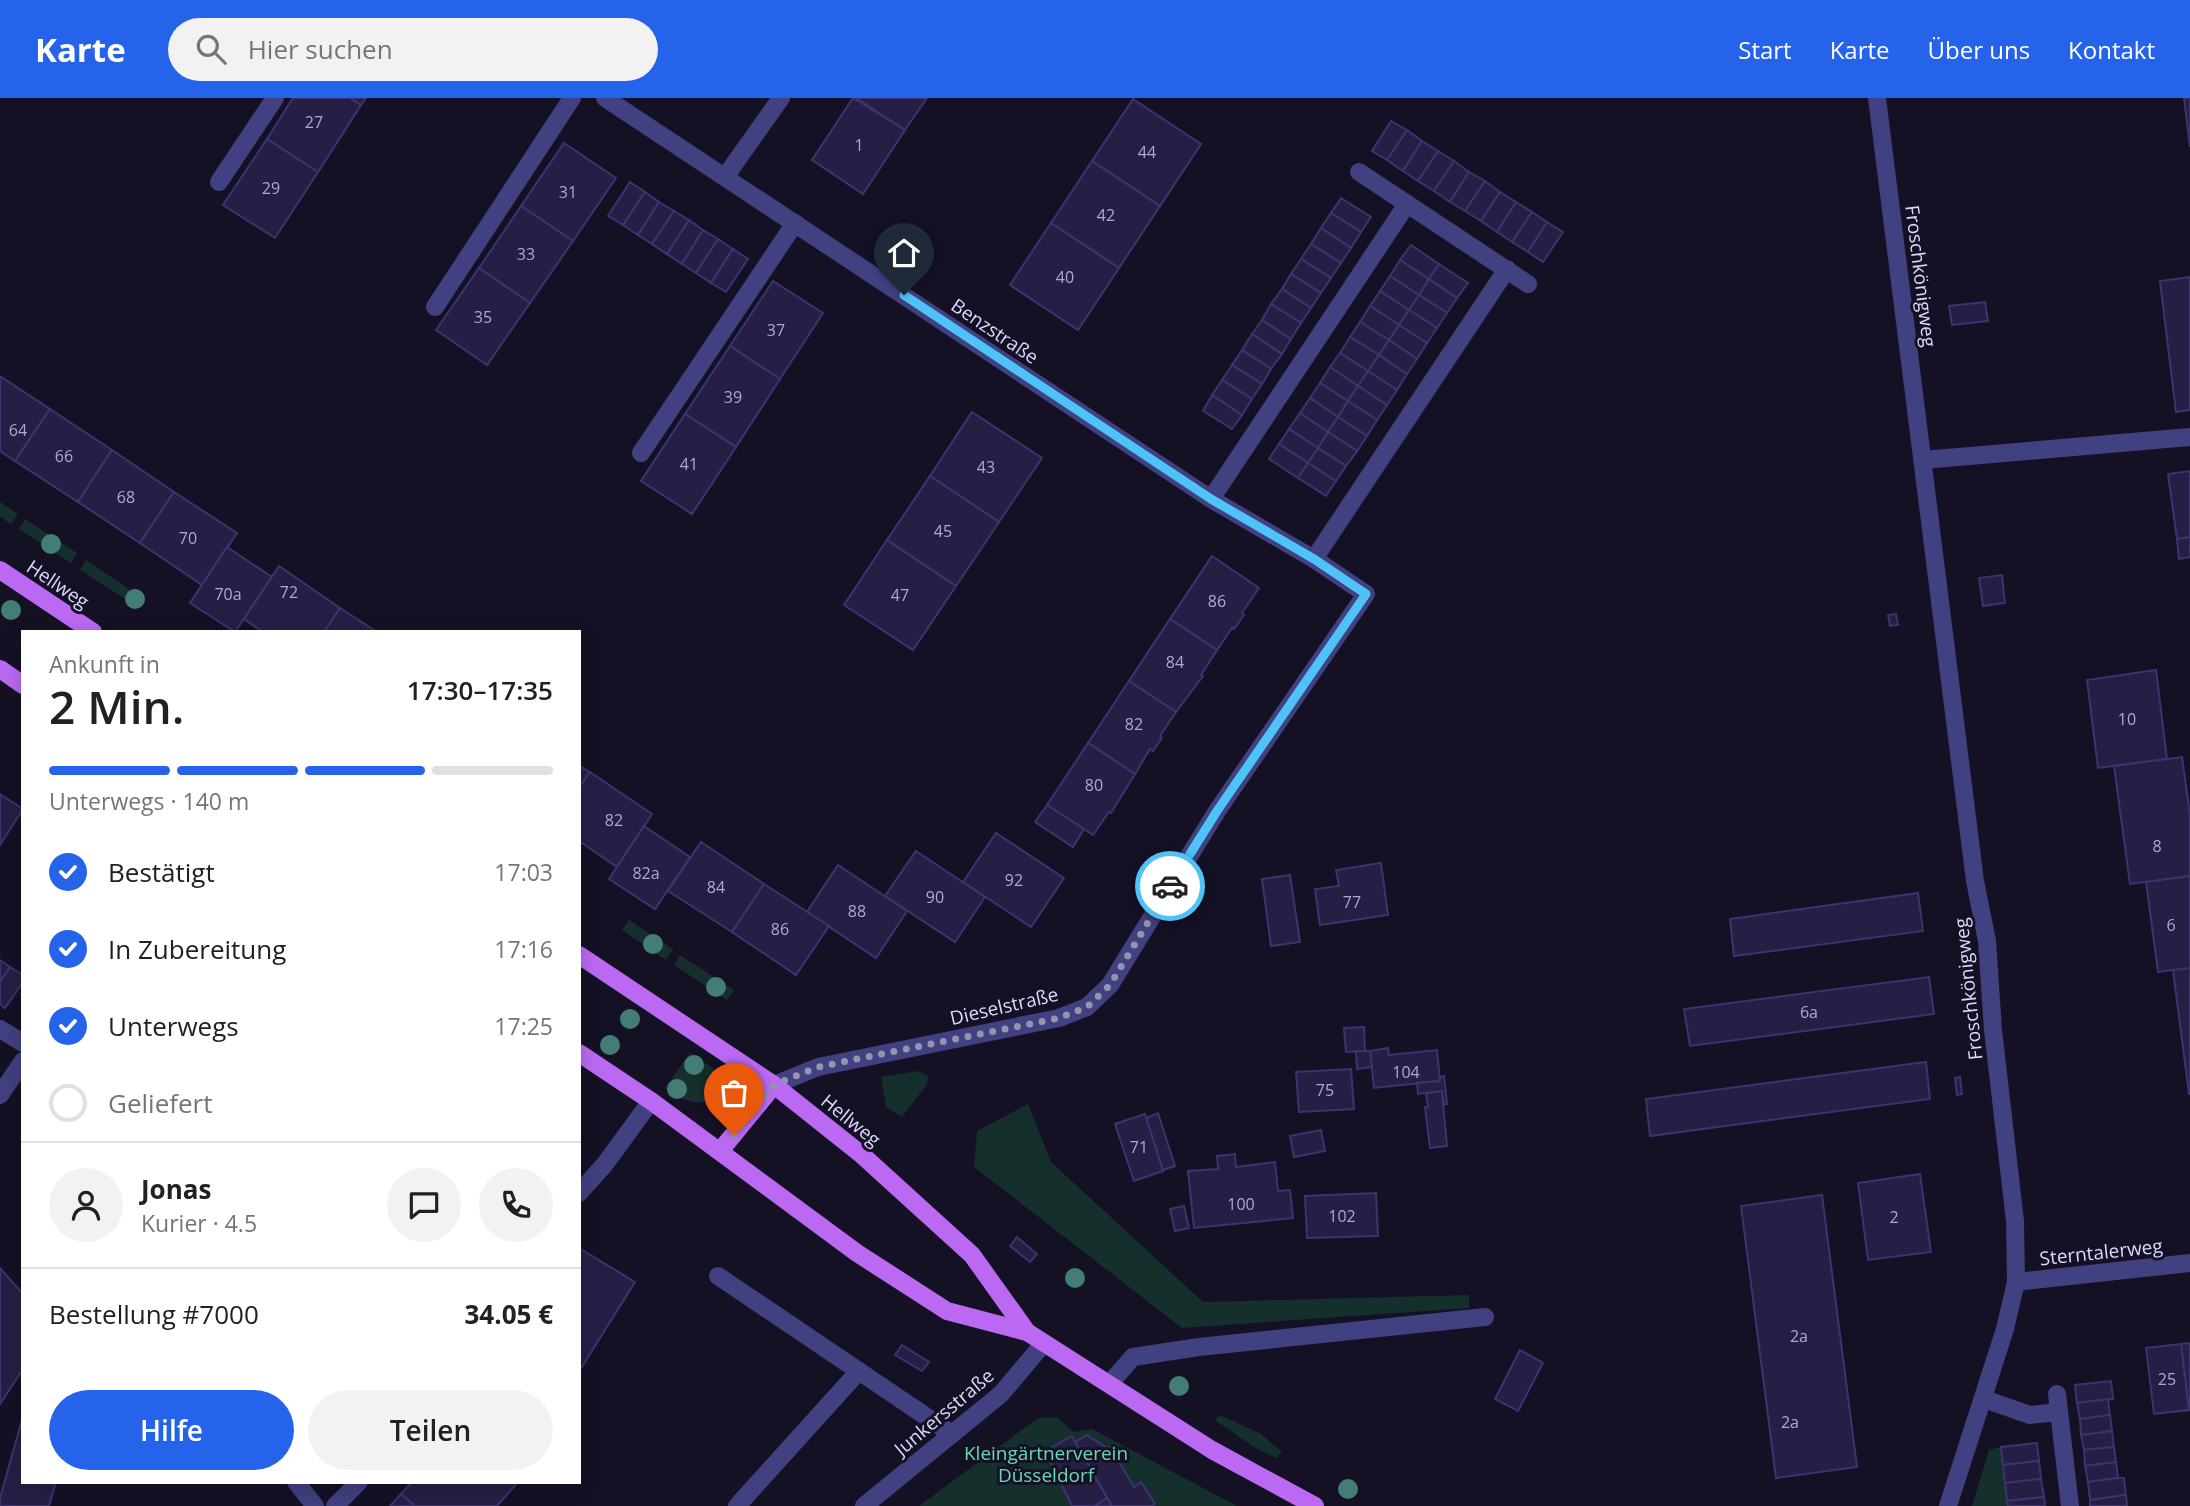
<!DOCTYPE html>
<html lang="de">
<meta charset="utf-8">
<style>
:root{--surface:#fff;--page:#f2f2f2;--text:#202124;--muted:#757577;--line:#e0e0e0;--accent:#2563eb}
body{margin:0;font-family:"Open Sans",sans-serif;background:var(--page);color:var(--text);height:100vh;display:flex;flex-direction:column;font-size:26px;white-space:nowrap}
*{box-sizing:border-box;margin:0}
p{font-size:23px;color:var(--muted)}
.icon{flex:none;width:38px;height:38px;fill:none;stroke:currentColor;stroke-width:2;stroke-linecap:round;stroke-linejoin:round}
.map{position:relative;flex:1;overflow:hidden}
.details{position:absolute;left:21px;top:532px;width:560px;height:854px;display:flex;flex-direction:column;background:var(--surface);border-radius:0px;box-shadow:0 4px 18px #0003}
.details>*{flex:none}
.pin{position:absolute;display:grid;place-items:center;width:60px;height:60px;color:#fff;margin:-72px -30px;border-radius:50% 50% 50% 0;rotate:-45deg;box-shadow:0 0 7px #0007}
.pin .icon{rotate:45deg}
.courier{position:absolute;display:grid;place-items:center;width:70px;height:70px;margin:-35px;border:5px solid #4fc3f7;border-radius:50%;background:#fff;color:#222;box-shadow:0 2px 9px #0007}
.overview em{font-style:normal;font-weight:600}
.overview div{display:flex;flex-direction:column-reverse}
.overview{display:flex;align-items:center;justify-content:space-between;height:119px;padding:0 28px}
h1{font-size:46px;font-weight:600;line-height:52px}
.bar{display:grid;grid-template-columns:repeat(4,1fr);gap:10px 7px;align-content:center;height:84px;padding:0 28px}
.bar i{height:9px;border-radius:5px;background:var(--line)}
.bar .selected{background:var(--accent)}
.bar p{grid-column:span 4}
.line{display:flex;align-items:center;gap:18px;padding:0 28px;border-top:2px solid var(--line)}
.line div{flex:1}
.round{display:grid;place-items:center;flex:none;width:74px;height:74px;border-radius:37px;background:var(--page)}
ol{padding:0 28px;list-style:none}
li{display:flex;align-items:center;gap:21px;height:77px}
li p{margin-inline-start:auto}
li .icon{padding:7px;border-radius:50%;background:var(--accent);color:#fff;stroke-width:4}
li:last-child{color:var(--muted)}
li i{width:38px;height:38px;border:4px solid var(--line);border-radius:50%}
.action{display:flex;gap:14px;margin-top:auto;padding:14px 28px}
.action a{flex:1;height:80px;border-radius:42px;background:var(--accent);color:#fff;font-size:28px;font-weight:600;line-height:80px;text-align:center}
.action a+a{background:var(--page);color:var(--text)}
header{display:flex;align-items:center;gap:42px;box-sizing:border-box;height:98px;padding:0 35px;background:var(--accent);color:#fff}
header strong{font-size:33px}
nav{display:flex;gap:38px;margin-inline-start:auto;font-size:24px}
.search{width:490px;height:63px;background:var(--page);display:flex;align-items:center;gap:18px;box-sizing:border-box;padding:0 24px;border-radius:38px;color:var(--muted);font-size:26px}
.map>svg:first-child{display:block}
</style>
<header>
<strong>Karte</strong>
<div class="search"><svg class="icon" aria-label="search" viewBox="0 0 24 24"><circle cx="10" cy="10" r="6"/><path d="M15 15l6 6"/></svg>Hier suchen</div>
<nav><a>Start</a><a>Karte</a><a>Über uns</a><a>Kontakt</a></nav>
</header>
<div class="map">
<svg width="2190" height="1408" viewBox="0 0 2190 1408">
<rect width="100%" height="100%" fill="#141125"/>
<g fill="#152f2d">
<path d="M0,404L18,416L11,426L0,419Z"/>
<path d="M25,421L77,455L71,465L19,431Z"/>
<path d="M86,462L145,502L139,510L80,472Z"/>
<path d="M629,822L673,851L666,862L622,832Z"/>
<path d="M680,857L734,892L727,902L674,867Z"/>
<path d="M690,955L726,979V990C710,1014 684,1004 665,990Z"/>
<path d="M919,973L928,978L927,986L902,1019L886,1009L881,979Z"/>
<path d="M1028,1006L1051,1064L1203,1204L1469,1197V1210L1182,1230L974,1069L977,1033Z"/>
<path d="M1220,1317L1261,1336L1282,1354L1276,1360L1257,1351L1215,1322Z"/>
<path d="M1057,1319L1073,1334L1092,1331L1237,1408H919L1038,1320Z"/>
<path d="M2001,1349L2008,1408H1972L1989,1352Z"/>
</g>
<g fill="#261f45" stroke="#3d336f" stroke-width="2">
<path d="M293,0H350L361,7L318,74L267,41Z"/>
<path d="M350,0H366L361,7Z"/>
<path d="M853,0L905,32L863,96L812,62Z"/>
<path d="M856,0H927L905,32Z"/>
<path d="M2184,0H2190V49Z"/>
<path d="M1133,1L1201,46L1160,108L1092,63Z"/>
<path d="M1391,23L1407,32L1387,62L1372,53Z"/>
<path d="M1407,32L1422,43L1403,73L1387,62Z"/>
<path d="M267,41L318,74L275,140L223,107Z"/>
<path d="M1422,43L1438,53L1418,83L1403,73Z"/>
<path d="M564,45L616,80L573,143L521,108Z"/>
<path d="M1438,53L1454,63L1434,93L1418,83Z"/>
<path d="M1092,63L1160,108L1119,170L1051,125Z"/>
<path d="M1454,63L1469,74L1450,104L1434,93Z"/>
<path d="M1469,74L1485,83L1465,113L1450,104Z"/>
<path d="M1485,83L1500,94L1481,123L1465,113Z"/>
<path d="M630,84L645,94L623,127L608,118Z"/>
<path d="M645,94L659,104L638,137L623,127Z"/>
<path d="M1500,94L1516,104L1497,134L1481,123Z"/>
<path d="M1341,100L1371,119L1361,134L1331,115Z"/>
<path d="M659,104L674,113L652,146L638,137Z"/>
<path d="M1516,104L1532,114L1512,144L1497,134Z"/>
<path d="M521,108L573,143L530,205L479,170Z"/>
<path d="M674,113L689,122L667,156L652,146Z"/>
<path d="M1532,114L1547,124L1528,154L1512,144Z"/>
<path d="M1331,115L1361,134L1351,150L1321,130Z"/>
<path d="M689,122L703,132L682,166L667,156Z"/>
<path d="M1547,124L1563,134L1543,164L1528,154Z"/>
<path d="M1051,125L1119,170L1078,232L1010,187Z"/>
<path d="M1321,130L1351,150L1341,165L1311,146Z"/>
<path d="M703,132L718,141L696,175L682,166Z"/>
<path d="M718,141L733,151L711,185L696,175Z"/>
<path d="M1311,146L1341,165L1331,180L1301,161Z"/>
<path d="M1411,147L1439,166L1429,181L1400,162Z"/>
<path d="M733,151L748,161L726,194L711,185Z"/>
<path d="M1301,161L1331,180L1321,195L1291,176Z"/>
<path d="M1400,162L1429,181L1419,197L1390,178Z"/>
<path d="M1439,166L1468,185L1457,200L1429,181Z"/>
<path d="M479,170L530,205L487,267L436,232Z"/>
<path d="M1291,176L1321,195L1311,210L1282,191Z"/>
<path d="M1390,178L1419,197L1409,212L1380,193Z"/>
<path d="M2190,179V312L2176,314L2160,183Z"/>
<path d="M1429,181L1457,200L1447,215L1419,197Z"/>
<path d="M773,183L823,215L780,281L730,248Z"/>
<path d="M1282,191L1311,210L1301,225L1271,206Z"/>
<path d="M1380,193L1409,212L1399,227L1370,208Z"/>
<path d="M1419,197L1447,215L1437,230L1409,212Z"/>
<path d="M1985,204L1988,223L1952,227L1949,208Z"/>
<path d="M1271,206L1301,225L1291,241L1262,222Z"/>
<path d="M1370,208L1399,227L1389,242L1360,224Z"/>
<path d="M1409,212L1437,230L1427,245L1399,227Z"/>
<path d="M1262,222L1291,241L1282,256L1252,236Z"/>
<path d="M1360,224L1389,242L1379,257L1350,239Z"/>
<path d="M1399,227L1427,245L1417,261L1389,242Z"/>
<path d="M1252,236L1282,256L1271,271L1242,252Z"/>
<path d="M1350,239L1379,257L1368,273L1340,255Z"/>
<path d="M1389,242L1417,261L1407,276L1379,257Z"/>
<path d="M730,248L780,281L736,349L685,316Z"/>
<path d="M1242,252L1271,271L1262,286L1232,267Z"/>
<path d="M1340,255L1368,273L1358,288L1330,269Z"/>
<path d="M1379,257L1407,276L1397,292L1368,273Z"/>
<path d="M1232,267L1262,286L1252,301L1222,282Z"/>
<path d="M1330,269L1358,288L1348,303L1320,285Z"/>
<path d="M1368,273L1397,292L1387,307L1358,288Z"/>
<path d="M0,278L50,311L15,363L0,353Z"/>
<path d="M1222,282L1252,301L1242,317L1212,297Z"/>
<path d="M1320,285L1348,303L1338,319L1310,300Z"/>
<path d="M1358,288L1387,307L1377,322L1348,303Z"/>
<path d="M1212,297L1242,317L1232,331L1203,313Z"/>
<path d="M1310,300L1338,319L1328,334L1300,315Z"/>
<path d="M1348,303L1377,322L1367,338L1338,319Z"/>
<path d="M50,311L112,352L78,404L15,363Z"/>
<path d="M972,314L1042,360L999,424L930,378Z"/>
<path d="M1300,315L1328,334L1318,350L1289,331Z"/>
<path d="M685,316L736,349L692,416L641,383Z"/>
<path d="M1338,319L1367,338L1357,353L1328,334Z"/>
<path d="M1289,331L1318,350L1308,365L1279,346Z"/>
<path d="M1328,334L1357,353L1346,368L1318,350Z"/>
<path d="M1279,346L1308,365L1298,380L1269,361Z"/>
<path d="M1318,350L1346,368L1336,383L1308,365Z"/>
<path d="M112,352L174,394L140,445L78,404Z"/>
<path d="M1308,365L1336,383L1326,398L1298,380Z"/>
<path d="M2190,373V439L2177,441L2168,376Z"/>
<path d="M930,378L999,424L956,488L887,442Z"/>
<path d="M174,394L237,435L202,487L140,445Z"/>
<path d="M2190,439V459L2179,461L2177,441Z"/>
<path d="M887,442L956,488L913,552L844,507Z"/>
<path d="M227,449L272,479L235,534L190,505Z"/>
<path d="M1212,458L1259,490L1242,515L1244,517L1234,531L1232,530L1217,552L1170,521Z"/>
<path d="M279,468L340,510L324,534H263L244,521Z"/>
<path d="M2002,477L2005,505L1983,508L1979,480Z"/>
<path d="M340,510L377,534H324Z"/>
<path d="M1896,516L1898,527L1890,528L1888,517Z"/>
<path d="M1170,521L1217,552L1201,577L1203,578L1176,614L1129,583Z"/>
<path d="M2156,572L2167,661L2098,670L2087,582Z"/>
<path d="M1129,583L1176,614L1160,638L1162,640L1153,653L1150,651L1135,676L1088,645Z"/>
<path d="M1088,645L1135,676L1111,715L1109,714L1093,737L1047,707Z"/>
<path d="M2182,659L2190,717V778L2130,786L2114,668Z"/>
<path d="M579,668L590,674L579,690Z"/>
<path d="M590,674L652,716L617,769L579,743V690Z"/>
<path d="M0,696L23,711L0,747Z"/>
<path d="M1047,707L1084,731L1073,749L1035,724Z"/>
<path d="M644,728L690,759L655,811L609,781Z"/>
<path d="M996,735L1064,780L1031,829L963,784Z"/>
<path d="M701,744L764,786L732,834L668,793Z"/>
<path d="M916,753L985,799L955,844L885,798Z"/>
<path d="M1381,765L1388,817L1320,827L1315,791L1339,788L1336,772Z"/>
<path d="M838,767L907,813L876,860L807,814Z"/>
<path d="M1290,777L1300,844L1271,848L1262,781Z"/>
<path d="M2190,778V870L2158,874L2146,784Z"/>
<path d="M764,786L829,828L796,877L732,834Z"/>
<path d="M1918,795L1923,833L1734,858L1730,821Z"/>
<path d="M0,862L10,869L0,884Z"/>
<path d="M10,869L23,877V884L5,910L0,906V884Z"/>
<path d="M2190,870V996H2189L2173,872Z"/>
<path d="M1929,879L1934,916L1690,948L1684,911Z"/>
<path d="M1364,929L1365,953L1346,954L1344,930Z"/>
<path d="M1388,950L1389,957L1437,952L1440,983L1374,990L1370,953Z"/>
<path d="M1356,953H1370L1372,969L1357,971Z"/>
<path d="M1926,964L1930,1001L1650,1038L1646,1001Z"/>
<path d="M1351,971L1354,1011L1299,1014L1296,974Z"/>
<path d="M1444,978L1447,1006H1443L1442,993L1418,996L1417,985L1440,983V979Z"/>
<path d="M1960,979L1962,996L1957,997L1955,980Z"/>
<path d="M1442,993L1447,1048L1430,1050L1425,1009H1428L1426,995Z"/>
<path d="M1158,1015L1175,1068L1163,1072L1146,1020Z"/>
<path d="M1145,1016L1163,1073L1134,1083L1115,1026Z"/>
<path d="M1321,1032L1325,1053L1294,1059L1290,1038Z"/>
<path d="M1235,1056L1236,1069L1275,1064L1278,1093L1290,1092L1293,1120L1194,1130L1188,1073L1218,1071L1217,1058Z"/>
<path d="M1920,1076L1931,1154L1868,1162L1858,1085Z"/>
<path d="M1376,1095L1378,1138L1307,1140L1305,1098Z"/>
<path d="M1822,1097L1857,1369L1776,1380L1741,1108Z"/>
<path d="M1184,1108L1189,1130L1175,1133L1170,1111Z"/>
<path d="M1017,1139L1037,1156L1030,1164L1010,1148Z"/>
<path d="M579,1150L635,1184L580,1272L579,1271Z"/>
<path d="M0,1170L23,1196V1271L0,1306Z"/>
<path d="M2190,1245V1312H2189L2181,1246Z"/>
<path d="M2181,1246L2189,1312L2154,1316L2146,1250Z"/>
<path d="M902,1247L929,1264L922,1273L895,1257Z"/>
<path d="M1520,1252L1543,1265L1518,1313L1495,1301Z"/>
<path d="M2111,1283L2113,1301L2077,1305L2075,1287Z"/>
<path d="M2108,1301L2110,1317L2080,1321L2077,1305Z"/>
<path d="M2110,1317L2112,1333L2081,1337L2080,1321Z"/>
<path d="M23,1318V1384H56L49,1408H0V1400Z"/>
<path d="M2112,1333L2114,1349L2084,1352L2081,1337Z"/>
<path d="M1087,1337L1107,1350L1110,1349L1134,1389L1141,1384L1155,1406L1152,1408H1112L1075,1344Z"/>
<path d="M1072,1338L1107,1400L1095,1408H1072L1045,1353Z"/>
<path d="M2037,1345L2039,1363L2003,1367L2001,1349Z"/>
<path d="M2114,1349L2116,1364L2085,1368L2084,1352Z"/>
<path d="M2039,1363L2041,1381L2005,1385L2003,1367Z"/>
<path d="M2116,1364L2118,1380L2088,1384L2085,1368Z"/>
<path d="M2118,1380H2124L2126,1397L2090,1402L2088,1384Z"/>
<path d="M2041,1381L2044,1399L2007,1403L2005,1385Z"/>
<path d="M412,1384H518L497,1408H415L401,1396Z"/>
<path d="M401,1396L415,1408H390Z"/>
<path d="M2126,1397L2127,1408H2090V1402Z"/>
<path d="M2044,1399L2045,1408H2008L2007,1403Z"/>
<path d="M1107,1400L1112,1408H1096V1407Z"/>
</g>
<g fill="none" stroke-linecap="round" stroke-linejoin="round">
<g stroke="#414080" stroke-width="18">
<path d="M605,0L1211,401L1314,461L1366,496L1217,713L1110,887L1087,909L1059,920L818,969L774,987"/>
<path d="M1877,0L1975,783L1987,843L1993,932L2015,1123L2016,1184L2005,1231L1948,1408"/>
<path d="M1359,74L1528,186"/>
<path d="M725,79L781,0"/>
<path d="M219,84L275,0"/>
<path d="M435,209L572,0"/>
<path d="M641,355L795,125"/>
<path d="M1923,362L2190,339"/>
<path d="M1211,401L1407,106"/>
<path d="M1314,461L1507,171"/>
<path d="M0,931L23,945"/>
<path d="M0,997L23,963"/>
<path d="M579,1095L605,1066L651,1003"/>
<path d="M718,1178L952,1336"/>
<path d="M2016,1184L2190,1165"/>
<path d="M1110,1285L1133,1259L1199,1249L1485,1219"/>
<path d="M2057,1296L2070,1408"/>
<path d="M1984,1301L2030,1317L2059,1314"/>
<path d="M296,1384L315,1408"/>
<path d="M335,1408L359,1384"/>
<path d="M737,1408L859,1273"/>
<path d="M864,1408L1001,1296L1044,1245"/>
</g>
<g stroke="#bb69f2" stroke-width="18">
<path d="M0,472L93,534"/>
<path d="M0,571L23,587"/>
<path d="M579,857L774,987L862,1057L972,1157L1027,1234"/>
<path d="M579,955L651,1003L857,1155L947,1213L1027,1234L1212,1352L1315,1408"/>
<path d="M720,1053L774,987"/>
</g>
</g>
<g fill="#437d76">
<circle cx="51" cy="446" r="10"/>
<circle cx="135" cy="501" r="10"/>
<circle cx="11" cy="512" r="10"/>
<circle cx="653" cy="846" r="10"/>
<circle cx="716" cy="889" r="10"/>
<circle cx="630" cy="921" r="10"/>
<circle cx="610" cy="947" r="10"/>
<circle cx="694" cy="967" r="10"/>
<circle cx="677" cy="991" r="10"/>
<circle cx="1075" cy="1180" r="10"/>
<circle cx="1179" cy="1288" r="10"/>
<circle cx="1348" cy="1391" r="10"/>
</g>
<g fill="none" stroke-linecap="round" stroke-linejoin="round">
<path stroke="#9693b1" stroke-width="7" stroke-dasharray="0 12.6" d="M734,1037L774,987L818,969L1059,920L1087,909L1110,887L1170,788"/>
<path stroke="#4fc3f7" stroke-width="9" d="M904,197L1211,401L1314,461L1366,496L1217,713L1170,788"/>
</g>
<g text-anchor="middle" stroke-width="6" stroke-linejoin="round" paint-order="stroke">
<g font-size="16" fill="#aeaace">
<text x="314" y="30">27</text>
<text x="859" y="53">1</text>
<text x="1147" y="60">44</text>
<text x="271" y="96">29</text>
<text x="568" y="100">31</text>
<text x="1106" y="123">42</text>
<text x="526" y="162">33</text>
<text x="1065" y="185">40</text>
<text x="483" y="225">35</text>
<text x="776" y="238">37</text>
<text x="733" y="305">39</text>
<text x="18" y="338">64</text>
<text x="64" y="364">66</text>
<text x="689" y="372">41</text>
<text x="986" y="375">43</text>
<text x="126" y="405">68</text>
<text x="943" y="439">45</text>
<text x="188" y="446">70</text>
<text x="289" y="500">72</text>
<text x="228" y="502">70a</text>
<text x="900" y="503">47</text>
<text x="1217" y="509">86</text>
<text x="1175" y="570">84</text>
<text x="2127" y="627">10</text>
<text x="1134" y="632">82</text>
<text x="1094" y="693">80</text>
<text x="614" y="728">82</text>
<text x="2157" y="754">8</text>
<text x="646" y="781">82a</text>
<text x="1014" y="788">92</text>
<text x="716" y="795">84</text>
<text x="935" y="805">90</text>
<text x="1352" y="810">77</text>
<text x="857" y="819">88</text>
<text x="2171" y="833">6</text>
<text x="780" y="837">86</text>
<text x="1809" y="920">6a</text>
<text x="1406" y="980">104</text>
<text x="1325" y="998">75</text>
<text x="1139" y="1055">71</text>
<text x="1241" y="1112">100</text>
<text x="1342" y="1124">102</text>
<text x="1894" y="1125">2</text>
<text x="1799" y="1244">2a</text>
<text x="2167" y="1287">25</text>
<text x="1790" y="1330">2a</text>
</g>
<g font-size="19" fill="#dcd9fc" stroke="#141125">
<text transform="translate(1921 178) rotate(83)" y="7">Froschkönigweg</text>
<text transform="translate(995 233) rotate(34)" y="7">Benzstraße</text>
<text transform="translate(58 486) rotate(34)" y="7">Hellweg</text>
<text transform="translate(1968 891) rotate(-96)" y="7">Froschkönigweg</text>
<text transform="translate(1004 908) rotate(-13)" y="7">Dieselstraße</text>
<text transform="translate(851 1022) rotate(39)" y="7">Hellweg</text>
<text transform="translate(2101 1154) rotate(-6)" y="7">Sterntalerweg</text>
<text transform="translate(944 1314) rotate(-40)" y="7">Junkersstraße</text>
</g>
<g font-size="19" fill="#6ad6b8" stroke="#141125">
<text x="1046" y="1362">Kleingärtnerverein<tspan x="1046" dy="22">Düsseldorf</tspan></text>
</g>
</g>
</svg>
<div class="pin" style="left:734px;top:1037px;background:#ea580c"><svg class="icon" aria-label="bag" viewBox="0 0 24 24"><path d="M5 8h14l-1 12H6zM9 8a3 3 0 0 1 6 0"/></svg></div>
<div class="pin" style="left:904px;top:197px;background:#1f2937"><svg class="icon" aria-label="home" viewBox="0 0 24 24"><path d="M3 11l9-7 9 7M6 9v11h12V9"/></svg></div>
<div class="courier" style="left:1170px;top:788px"><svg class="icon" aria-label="car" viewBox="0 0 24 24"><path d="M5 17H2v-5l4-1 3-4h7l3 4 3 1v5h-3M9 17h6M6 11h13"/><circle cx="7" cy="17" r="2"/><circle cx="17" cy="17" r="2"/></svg></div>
<section class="details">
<div class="overview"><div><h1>2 Min.</h1><p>Ankunft in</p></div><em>17:30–17:35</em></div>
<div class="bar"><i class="selected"></i><i class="selected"></i><i class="selected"></i><i></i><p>Unterwegs · 140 m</p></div>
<ol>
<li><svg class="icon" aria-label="check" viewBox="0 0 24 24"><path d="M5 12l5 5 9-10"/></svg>Bestätigt<p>17:03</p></li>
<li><svg class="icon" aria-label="check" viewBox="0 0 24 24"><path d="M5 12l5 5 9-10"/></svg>In Zubereitung<p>17:16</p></li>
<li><svg class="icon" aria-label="check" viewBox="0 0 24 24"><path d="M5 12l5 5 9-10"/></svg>Unterwegs<p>17:25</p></li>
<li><i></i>Geliefert</li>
</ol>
<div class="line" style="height:126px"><a class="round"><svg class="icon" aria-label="person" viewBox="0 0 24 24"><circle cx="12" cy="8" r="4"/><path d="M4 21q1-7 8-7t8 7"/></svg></a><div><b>Jonas</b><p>Kurier · 4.5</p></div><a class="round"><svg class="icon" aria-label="chat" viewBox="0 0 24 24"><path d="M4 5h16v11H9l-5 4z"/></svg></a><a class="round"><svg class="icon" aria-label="phone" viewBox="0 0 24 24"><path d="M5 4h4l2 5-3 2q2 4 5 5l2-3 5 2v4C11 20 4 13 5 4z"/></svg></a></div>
<div class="line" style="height:91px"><div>Bestellung #7000</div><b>34.05 €</b></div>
<div class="action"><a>Hilfe</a><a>Teilen</a></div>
</section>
</div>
